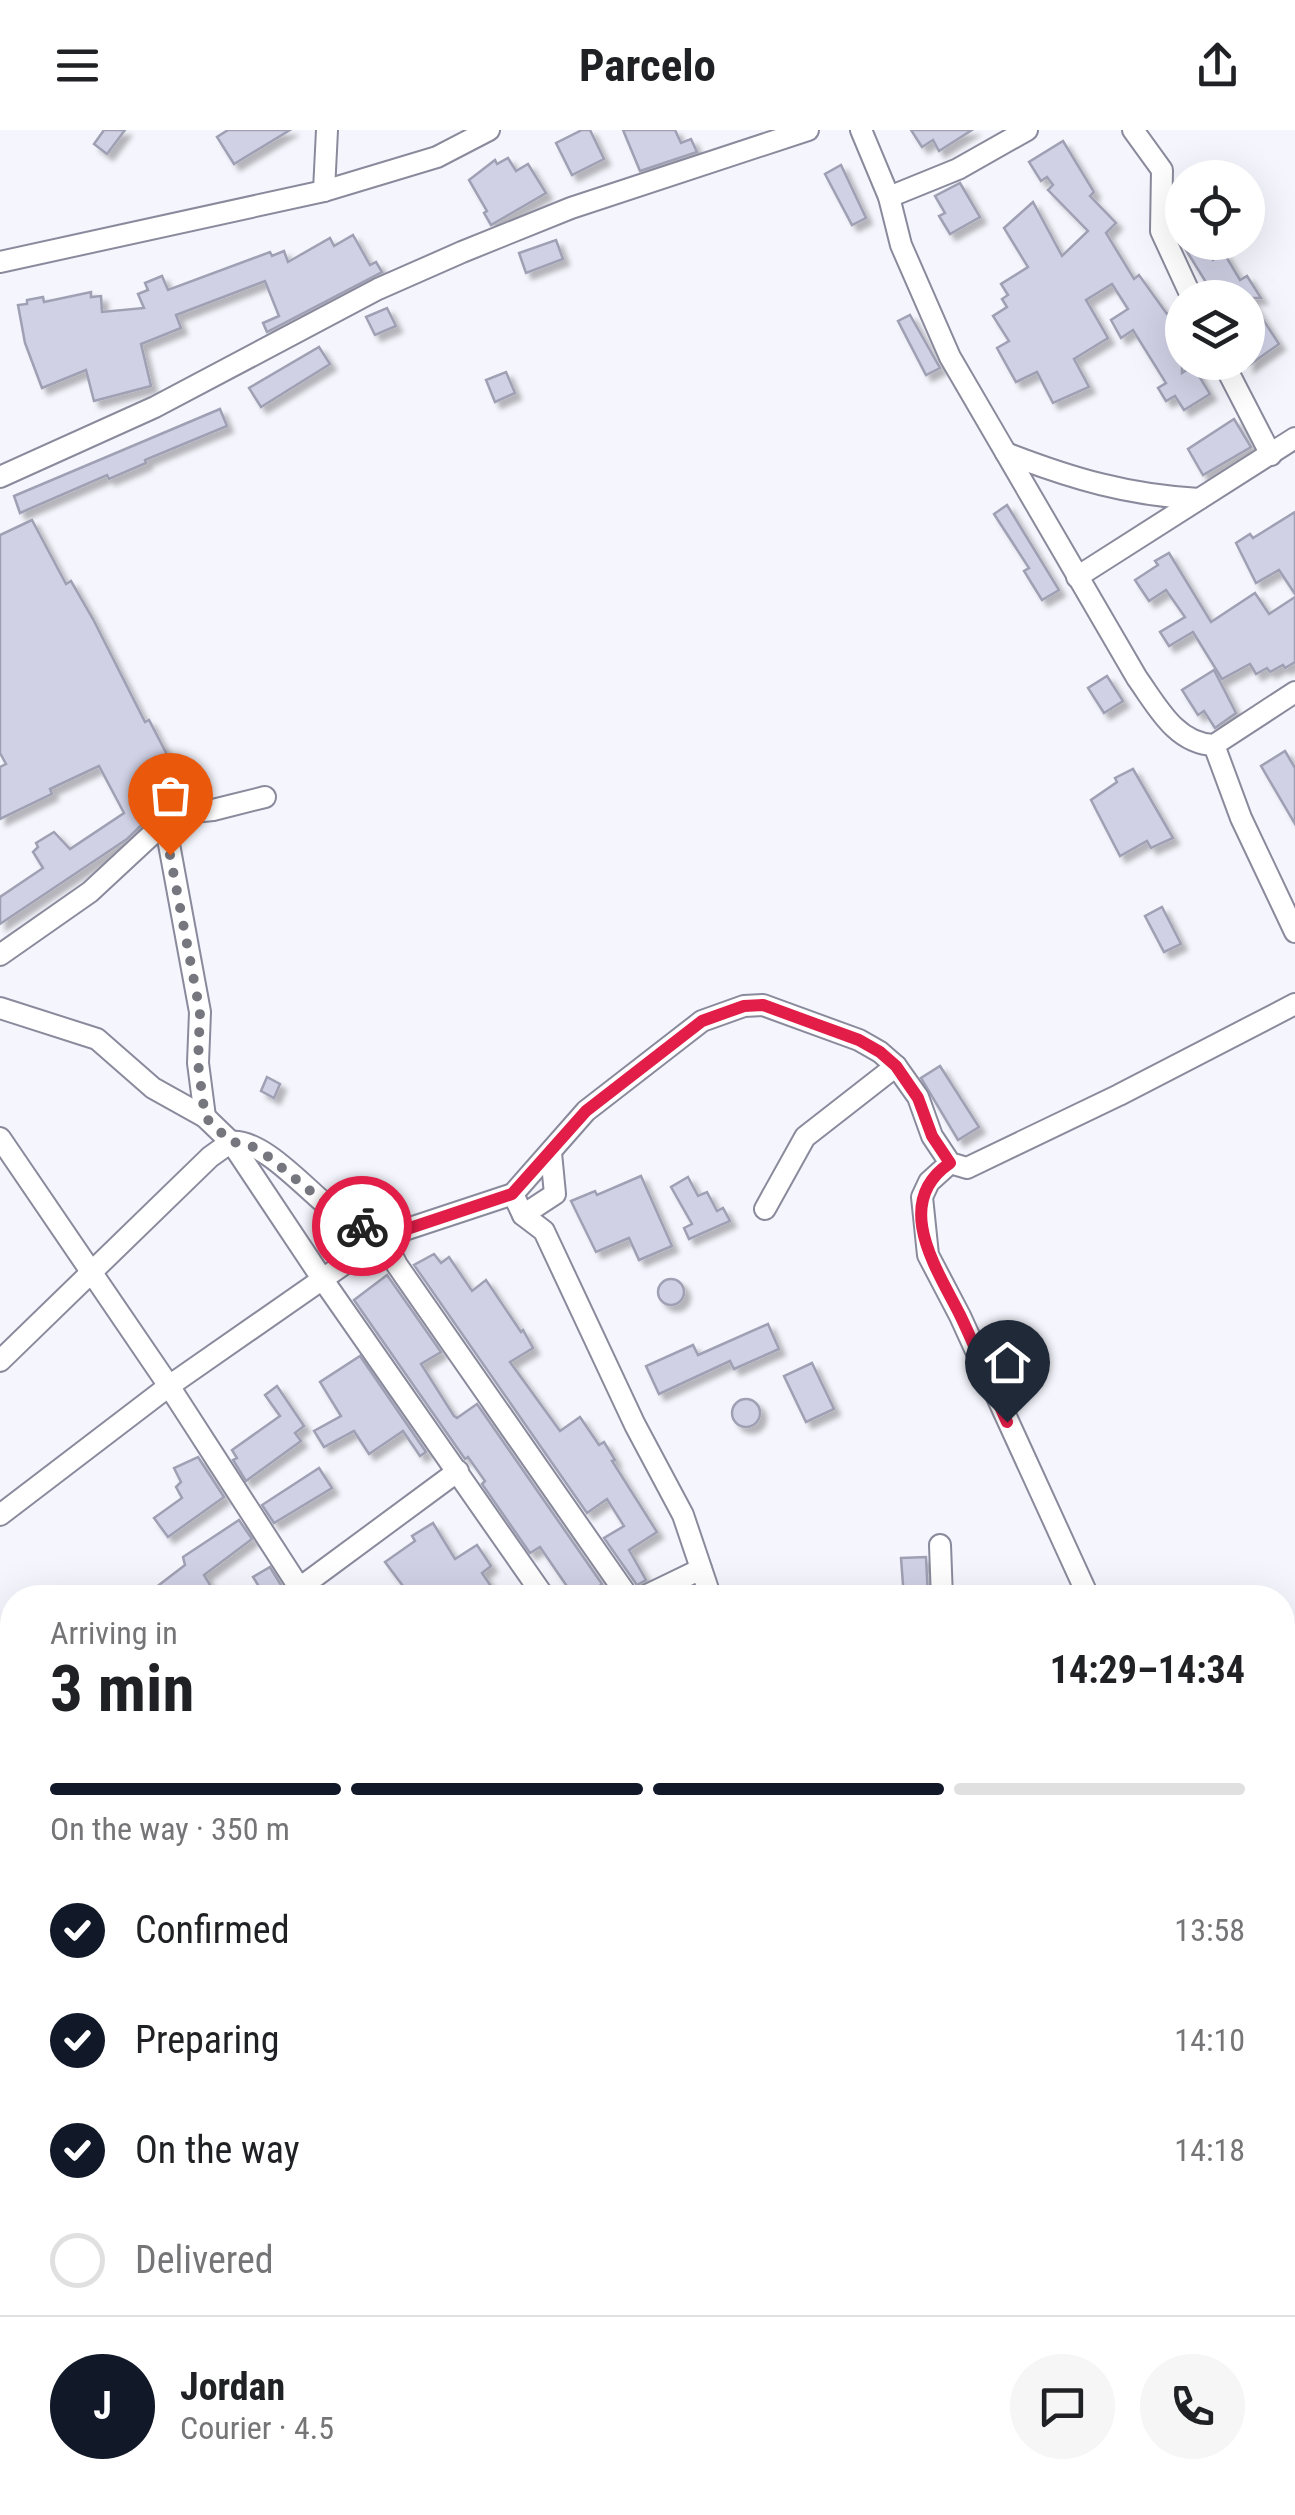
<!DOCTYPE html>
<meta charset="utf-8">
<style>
:root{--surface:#fff;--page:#f6f6f6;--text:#202124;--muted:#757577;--line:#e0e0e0;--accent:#111827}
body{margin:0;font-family:"Roboto Condensed",sans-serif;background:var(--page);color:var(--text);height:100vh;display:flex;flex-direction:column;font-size:38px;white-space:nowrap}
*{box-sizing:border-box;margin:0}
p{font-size:32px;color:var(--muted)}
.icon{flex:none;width:55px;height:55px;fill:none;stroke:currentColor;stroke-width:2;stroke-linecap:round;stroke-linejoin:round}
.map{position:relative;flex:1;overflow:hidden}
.details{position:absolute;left:0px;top:1455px;width:1295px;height:930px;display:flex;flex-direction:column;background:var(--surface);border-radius:40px 40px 0 0;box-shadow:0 10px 40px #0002}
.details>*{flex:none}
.controls{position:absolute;left:1165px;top:30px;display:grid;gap:20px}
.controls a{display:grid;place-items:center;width:100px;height:100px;border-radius:50%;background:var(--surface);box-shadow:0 10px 40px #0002;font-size:50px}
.pin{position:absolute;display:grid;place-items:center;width:85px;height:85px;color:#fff;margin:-102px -42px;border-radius:50% 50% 50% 0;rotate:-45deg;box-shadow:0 0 10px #0007}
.pin .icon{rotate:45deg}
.courier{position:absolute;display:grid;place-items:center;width:100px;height:100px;margin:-50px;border:8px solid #e11d48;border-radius:50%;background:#fff;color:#222;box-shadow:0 2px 12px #0007}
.head em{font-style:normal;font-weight:700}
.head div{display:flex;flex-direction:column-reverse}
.head{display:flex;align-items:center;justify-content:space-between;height:170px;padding:0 50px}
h1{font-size:65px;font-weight:700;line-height:75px}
.bar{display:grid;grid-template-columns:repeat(4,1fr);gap:15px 10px;align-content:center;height:120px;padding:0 50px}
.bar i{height:12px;border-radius:8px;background:var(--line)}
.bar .selected{background:var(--accent)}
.bar p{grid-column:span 4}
.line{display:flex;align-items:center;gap:25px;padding:0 50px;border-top:2px solid var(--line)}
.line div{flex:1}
.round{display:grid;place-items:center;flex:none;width:105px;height:105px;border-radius:52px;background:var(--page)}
ol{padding:0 50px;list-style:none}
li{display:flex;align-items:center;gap:30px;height:110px}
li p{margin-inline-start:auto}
li .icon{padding:10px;border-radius:50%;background:var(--accent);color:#fff;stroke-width:4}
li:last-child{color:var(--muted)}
li i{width:55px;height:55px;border:5px solid var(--line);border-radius:50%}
header{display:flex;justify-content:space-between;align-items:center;height:130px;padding:0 50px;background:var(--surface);font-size:45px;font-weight:700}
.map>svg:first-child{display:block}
</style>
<header><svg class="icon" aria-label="menu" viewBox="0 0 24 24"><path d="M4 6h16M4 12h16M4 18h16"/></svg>Parcelo<svg class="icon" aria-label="share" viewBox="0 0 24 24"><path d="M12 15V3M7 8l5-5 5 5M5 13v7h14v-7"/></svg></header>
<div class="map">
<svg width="1295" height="2385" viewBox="0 0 1295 2385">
<defs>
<filter id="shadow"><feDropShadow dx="6" dy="6" stdDeviation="2.5" flood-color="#0004"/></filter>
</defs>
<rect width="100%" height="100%" fill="#f5f5fd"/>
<g fill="#d0d1e5" stroke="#9fa0b3" stroke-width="2.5" filter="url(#shadow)">
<path d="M104,0H125L107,24L94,14Z"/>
<path d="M228,0H290L234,34L217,7Z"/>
<path d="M582,0H590L604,29L572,45L556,13Z"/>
<path d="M623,0H675L681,13L691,9L697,22L640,41Z"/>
<path d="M911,0H972L939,21L933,10L922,17Z"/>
<path d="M1063,11L1094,62L1090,66L1116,93L1106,103L1134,149L1139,145L1167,184L1176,178L1182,186V194L1173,201L1182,216V243L1193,236L1210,264L1184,280L1175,266L1166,271L1158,258L1166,253L1133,200L1121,208L1111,190L1128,179L1112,154L1086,170L1108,208L1074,229L1089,257L1053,273L1037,242L1016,252L997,218L1009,211L993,186L1007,177L1002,169L1008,165L1001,154L1028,137L1004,98L1033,72L1062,126L1088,101L1048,60L1053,55L1047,47L1041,51L1029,32Z"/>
<path d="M508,28L516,41L528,34L546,63L491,95L484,83L487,81L469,50L495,30L497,34Z"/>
<path d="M841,35L866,88L852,95L825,44Z"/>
<path d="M960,53L980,87L950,104L939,86L945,83L935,66Z"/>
<path d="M353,105L370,135L376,132L382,142L267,202L263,193L279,186L265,151L176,185L181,198L141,214L151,256L94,271L86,240L42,258L25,213L18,175L27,174V170L43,167L44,172L91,162V167L101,166L102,182L144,178L138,164L148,160L145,153L162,146L168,160L270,122L272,126L284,121L288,132L330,108L334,116Z"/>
<path d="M556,110L563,129L526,143L519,123Z"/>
<path d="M1181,112H1205L1213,130L1224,123L1240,150L1247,146L1261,168H1249L1279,214L1248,236V168H1206L1204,161L1209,157Z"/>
<path d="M387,178L396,196L375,205L366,187Z"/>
<path d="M910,185L940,238L926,245L898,191Z"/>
<path d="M319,217L330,234L261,277L249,258Z"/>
<path d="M506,242L515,263L495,272L486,250Z"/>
<path d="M220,279L227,296L145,330L146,333L109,349L107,345L20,383L14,366Z"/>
<path d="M1234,289L1251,317L1203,345L1188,319Z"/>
<path d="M1007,375L1059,460L1042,470L1024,441L1029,438L994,384Z"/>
<path d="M1295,382V464L1279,440L1256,453L1236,413L1250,404L1253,408Z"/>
<path d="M32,390L66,454L71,451L93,489L145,592L149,590L176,642L170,645L184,668L175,670L172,657L164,647L151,649L145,662L150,687L127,709L0,794V767L43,738L33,722L38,717L36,713L54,702L70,719L124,683L99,636L50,659L52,664L0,689V637L6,634L0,623V405Z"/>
<path d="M1169,423L1211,492L1255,463L1269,484L1295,467V532L1285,538L1283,535L1270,542L1267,538L1256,544L1250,534L1222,549L1193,502L1169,516L1160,502L1185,487L1166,460L1149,471L1135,450L1158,435L1155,431Z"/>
<path d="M1214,540L1236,583L1215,598L1204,581L1198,585L1182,560Z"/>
<path d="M1107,546L1123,571L1104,583L1088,558Z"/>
<path d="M1285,621L1295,638V694L1261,636Z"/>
<path d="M1133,639L1173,708L1151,718L1147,711L1120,726L1091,670L1117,652L1115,648Z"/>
<path d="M1162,777L1181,814L1164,822L1145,786Z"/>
<path d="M940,936L979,997L958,1010L921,948Z"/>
<path d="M267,947L280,954L274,968L261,961Z"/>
<path d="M641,1046L672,1116L639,1130L629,1108L596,1122L571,1071L595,1061L597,1065Z"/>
<path d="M688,1047L698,1066L707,1062L717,1081L723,1078L730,1091L689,1109L684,1098L692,1094L671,1057Z"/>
<path d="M434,1124L441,1133L449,1127L472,1161L486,1150L521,1202L523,1200L533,1218L510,1232L560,1301L580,1287L599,1315L604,1312L615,1330L612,1331L657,1402L629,1420L646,1450L637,1455L604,1408L624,1396L607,1369L587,1383L414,1135Z"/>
<path d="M387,1145L441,1222L421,1234L454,1286L457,1288L477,1274L602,1454L598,1457L575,1468L540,1417L530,1423L482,1354L485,1351L468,1327L465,1329L354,1170Z"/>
<circle cx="671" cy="1162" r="13"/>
<path d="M768,1194L779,1219L734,1239L730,1231L659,1264L646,1236L693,1215L698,1225Z"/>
<path d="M360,1226L426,1322L420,1326L403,1301L369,1324L354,1301L324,1317L314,1301L341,1286L320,1252Z"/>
<path d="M812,1233L834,1279L806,1292L784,1246Z"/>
<path d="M277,1256L304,1296L295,1303L301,1311L246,1351L233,1330L237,1328L232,1320L280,1286L265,1265Z"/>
<circle cx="746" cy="1283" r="14"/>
<path d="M198,1327L224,1367L168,1407L154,1388L182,1368L176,1357L181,1352L174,1338Z"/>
<path d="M319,1338L332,1358L274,1393L262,1375Z"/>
<path d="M239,1390L252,1409L204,1445L218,1468H142L185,1435L183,1427Z"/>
<path d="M433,1393L455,1429L477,1415L491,1436L482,1443L499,1468H412L385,1432L415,1411L412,1406Z"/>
<path d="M926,1427L928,1468H904L901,1428Z"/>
<path d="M270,1437L281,1455L273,1466L266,1468L253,1447Z"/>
</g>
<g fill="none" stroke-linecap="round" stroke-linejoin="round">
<defs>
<g id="minor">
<path d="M861,0L889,67L901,115L950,227L1137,548C1157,576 1176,614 1214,615L1295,562"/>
<path d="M1133,0L1162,40L1161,101L1192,168"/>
<path d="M324,61L327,0"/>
<path d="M889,67L958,39L1027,0"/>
<path d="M0,132L324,61L437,27L489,0"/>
<path d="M1223,232L1271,325"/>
<path d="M1006,323C1073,349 1128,365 1199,369"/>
<path d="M0,347L155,277L378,159L462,122L571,78L808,0"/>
<path d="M1077,447L1295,308"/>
<path d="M1214,615L1241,688L1295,802"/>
<path d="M159,660L200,882L198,933L205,987"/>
<path d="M0,825L90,762L174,684L213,680L265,667"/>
<path d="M0,878L97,909L153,958L205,987L231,1012L323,1150L545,1468"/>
<path d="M0,1008L169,1256L306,1468"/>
<path d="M950,1033L929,1052L922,1067L928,1125L960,1186L1089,1468"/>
<path d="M513,1064L523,1085L544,1101L635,1295L683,1385L711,1468"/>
<path d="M765,1079L805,1007L896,936"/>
<path d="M523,1085L555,1064L551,1023"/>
<path d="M0,1231L210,1027L231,1012C263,1008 308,1062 334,1081C349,1091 367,1099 383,1107L513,1064L586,981L702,891L744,876L763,875L859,910L880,922L896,936L918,967L932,1006L950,1033L967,1038L1119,965L1295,874"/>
<path d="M0,1385L169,1256L383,1107L397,1135L629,1468"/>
<path d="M940,1415L942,1468"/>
<path d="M286,1468L458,1341"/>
<path d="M641,1468L701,1439"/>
<path d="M0,1647L12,1665"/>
<path d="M1282,1925L1295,1957"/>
<path d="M0,1976L12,1993"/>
<path d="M1282,2132L1295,2138"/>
<path d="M0,2346L12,2360"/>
<path d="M22,2372L32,2385"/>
<path d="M500,2372L505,2385"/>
</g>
</defs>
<use href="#minor" stroke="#8a8a9d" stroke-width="24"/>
<use href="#minor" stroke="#fff" stroke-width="20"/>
</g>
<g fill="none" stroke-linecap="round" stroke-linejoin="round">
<path stroke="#76767e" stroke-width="10" stroke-dasharray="0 18" d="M170,725L200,882L198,933L205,987L231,1012L248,1014L265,1024L336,1082L362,1096"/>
<path stroke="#e11d48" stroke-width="12" d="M362,1096L383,1107L512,1064L586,981L702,891L744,876L763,875L859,910L880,922L896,936L918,968L932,1006L950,1033C891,1073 937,1139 960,1185C977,1220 991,1257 1007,1292"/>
</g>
</svg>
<div class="controls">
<a><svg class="icon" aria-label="locate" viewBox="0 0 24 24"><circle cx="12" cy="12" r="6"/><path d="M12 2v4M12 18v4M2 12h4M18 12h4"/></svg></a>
<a><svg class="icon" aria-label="layers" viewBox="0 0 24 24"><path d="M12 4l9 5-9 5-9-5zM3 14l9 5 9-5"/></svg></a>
</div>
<div class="pin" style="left:170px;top:725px;background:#ea580c"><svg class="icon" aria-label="bag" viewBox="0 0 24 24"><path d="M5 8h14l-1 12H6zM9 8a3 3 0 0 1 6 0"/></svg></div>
<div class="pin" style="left:1007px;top:1292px;background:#1f2937"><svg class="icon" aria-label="home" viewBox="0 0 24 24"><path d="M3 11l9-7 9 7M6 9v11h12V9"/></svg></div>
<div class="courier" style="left:362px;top:1096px"><svg class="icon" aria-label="bike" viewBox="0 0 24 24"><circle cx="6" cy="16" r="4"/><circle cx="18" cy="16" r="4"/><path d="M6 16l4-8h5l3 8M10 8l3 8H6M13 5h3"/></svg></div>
<section class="details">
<div class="head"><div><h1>3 min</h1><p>Arriving in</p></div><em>14:29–14:34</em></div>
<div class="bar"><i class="selected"></i><i class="selected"></i><i class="selected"></i><i></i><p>On the way · 350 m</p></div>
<ol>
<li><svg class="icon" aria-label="check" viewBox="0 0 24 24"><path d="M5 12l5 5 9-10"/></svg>Confirmed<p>13:58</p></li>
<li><svg class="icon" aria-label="check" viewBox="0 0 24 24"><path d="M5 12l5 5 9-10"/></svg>Preparing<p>14:10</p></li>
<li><svg class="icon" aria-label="check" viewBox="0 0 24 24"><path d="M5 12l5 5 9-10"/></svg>On the way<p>14:18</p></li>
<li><i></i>Delivered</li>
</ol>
<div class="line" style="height:180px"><b class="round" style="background:var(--accent);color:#fff">J</b><div><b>Jordan</b><p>Courier · 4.5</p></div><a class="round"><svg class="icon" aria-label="chat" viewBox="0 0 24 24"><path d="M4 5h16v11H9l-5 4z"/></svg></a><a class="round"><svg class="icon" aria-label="phone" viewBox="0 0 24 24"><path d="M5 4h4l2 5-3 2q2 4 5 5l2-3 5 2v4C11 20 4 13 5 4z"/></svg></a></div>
</section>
</div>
